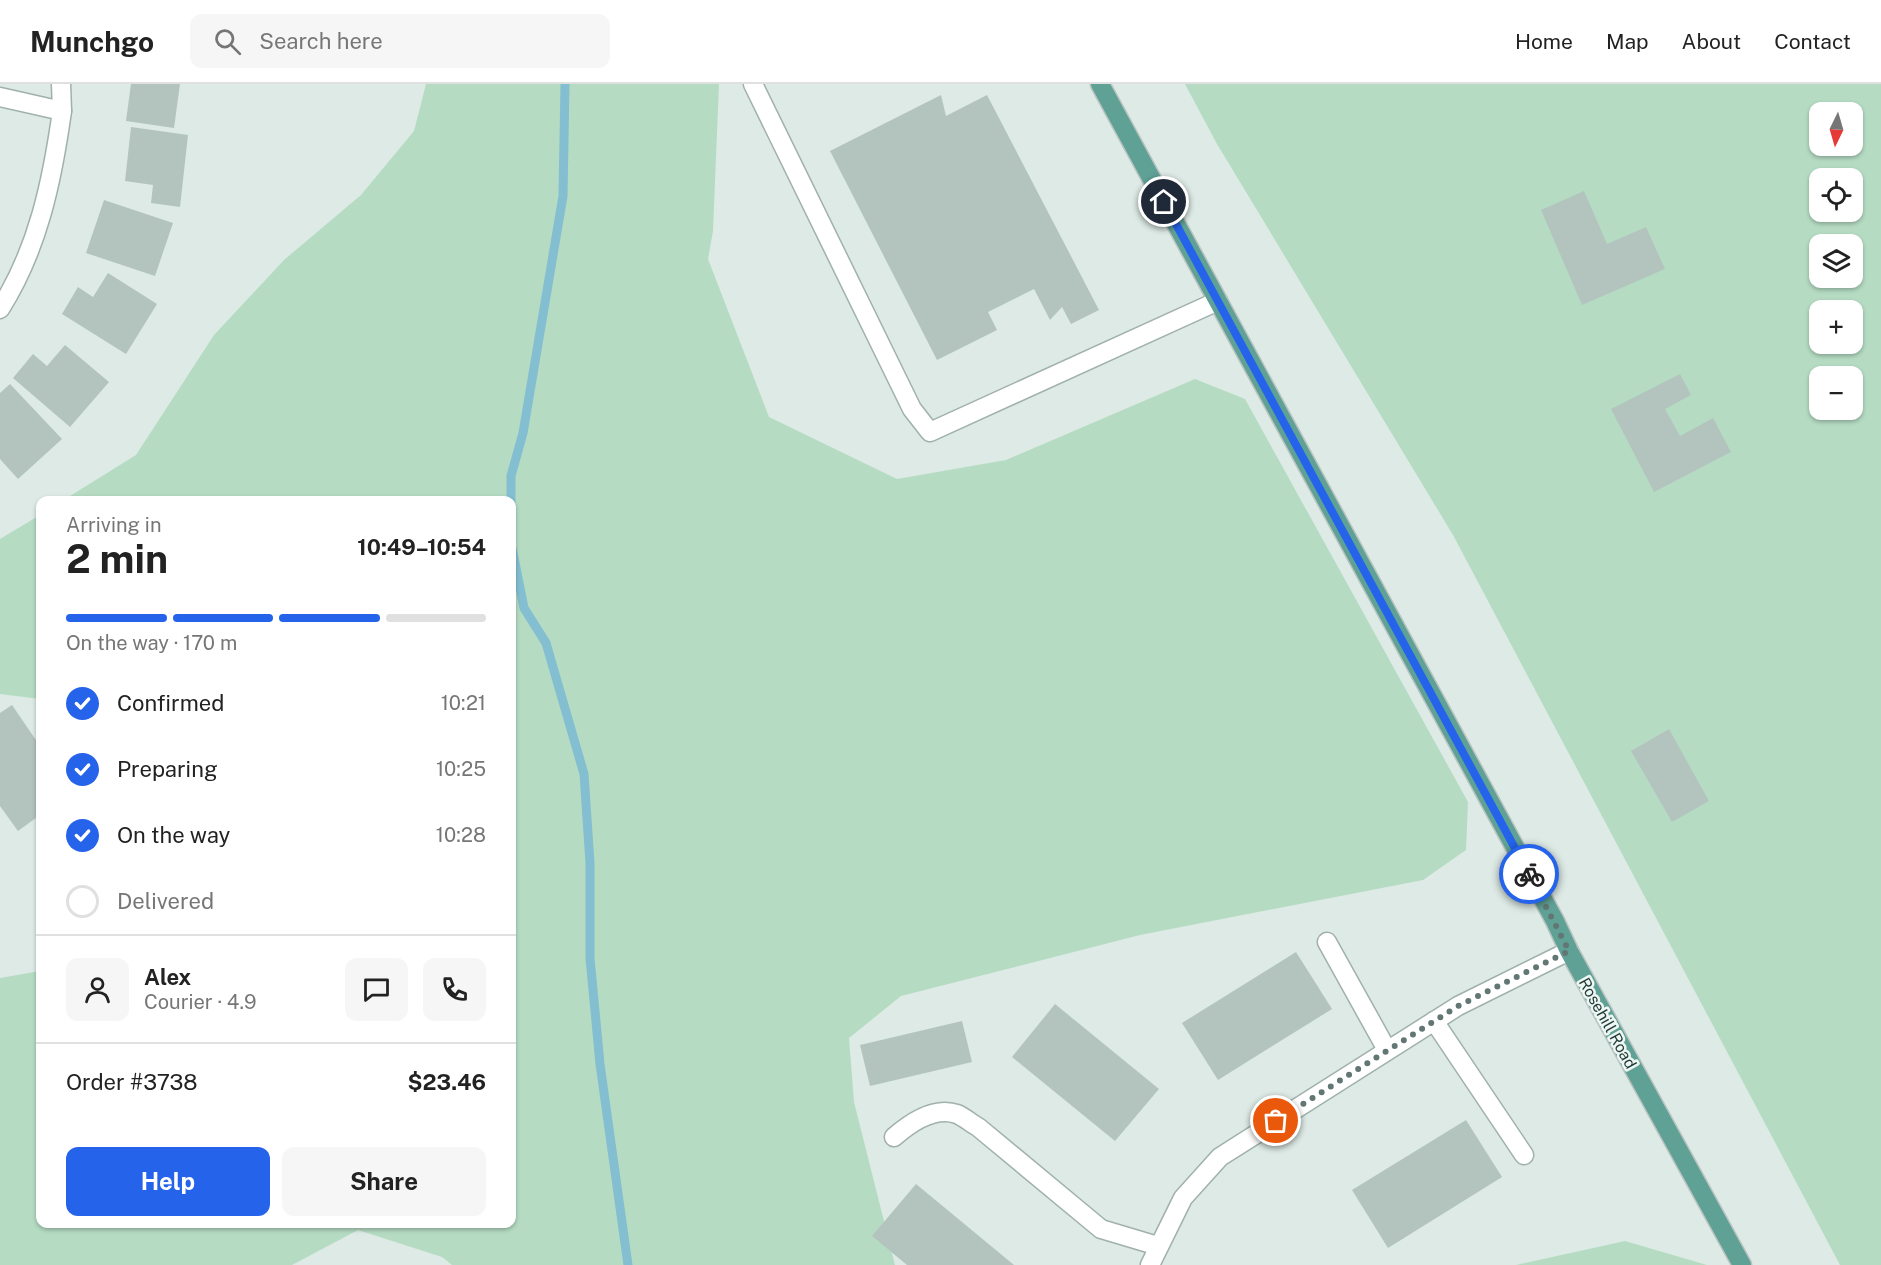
<!DOCTYPE html>
<meta charset="utf-8">
<style>
:root{--surface:#fff;--page:#f6f6f6;--text:#222;--muted:#767676;--line:#e0e0e0;--accent:#2563eb}
body{margin:0;font-family:"Public Sans",sans-serif;background:var(--page);color:var(--text);height:100vh;display:flex;flex-direction:column;font-size:22px;white-space:nowrap}
*{box-sizing:border-box;margin:0}
p{font-size:20px;color:var(--muted)}
.icon{flex:none;width:33px;height:33px;fill:none;stroke:currentColor;stroke-width:2;stroke-linecap:round;stroke-linejoin:round}
.map{position:relative;flex:1;overflow:hidden}
.drawer{position:absolute;left:36px;top:412px;width:480px;height:732px;display:flex;flex-direction:column;background:var(--surface);border-radius:12px;box-shadow:0 2px 4px #0004}
.drawer>*{flex:none}
.needle{width:39px;rotate:185deg}
.buttons{position:absolute;left:1809px;top:18px;display:grid;gap:12px}
.buttons a{display:grid;place-items:center;width:54px;height:54px;border-radius:12px;background:var(--surface);box-shadow:0 2px 4px #0004;font-size:30px}
.pin{position:absolute;display:grid;place-items:center;width:51px;height:51px;color:#fff;margin:-26px;border:3px solid #fff;border-radius:50%;box-shadow:0 2px 6px #0007}
.courier{position:absolute;display:grid;place-items:center;width:60px;height:60px;margin:-30px;border:4px solid #2563eb;border-radius:50%;background:#fff;color:#222;box-shadow:0 2px 8px #0007}
.summary em{font-style:normal;font-weight:700}
.summary div{display:flex;flex-direction:column-reverse}
.summary{display:flex;align-items:center;justify-content:space-between;height:102px;padding:0 30px}
h1{font-size:39px;font-weight:700;line-height:45px}
.bar{display:grid;grid-template-columns:repeat(4,1fr);gap:9px 6px;align-content:center;height:72px;padding:0 30px}
.bar i{height:8px;border-radius:4px;background:var(--line)}
.bar .selected{background:var(--accent)}
.bar p{grid-column:span 4}
.line{display:flex;align-items:center;gap:15px;padding:0 30px;border-top:2px solid var(--line)}
.line div{flex:1}
.round{display:grid;place-items:center;flex:none;width:63px;height:63px;border-radius:12px;background:var(--page)}
ol{padding:0 30px;list-style:none}
li{display:flex;align-items:center;gap:18px;height:66px}
li p{margin-inline-start:auto}
li .icon{padding:6px;border-radius:50%;background:var(--accent);color:#fff;stroke-width:4}
li:last-child{color:var(--muted)}
li i{width:33px;height:33px;border:3px solid var(--line);border-radius:50%}
.cta{display:flex;gap:12px;margin-top:auto;padding:12px 30px}
.cta a{flex:1;height:69px;border-radius:12px;background:var(--accent);color:#fff;font-size:24px;font-weight:700;line-height:69px;text-align:center}
.cta a+a{background:var(--page);color:var(--text)}
header{display:flex;align-items:center;gap:36px;box-sizing:border-box;height:84px;padding:0 30px;background:var(--surface);border-bottom:2px solid var(--line)}
header strong{font-size:28px}
nav{display:flex;gap:33px;margin-inline-start:auto;font-size:21px}
.search{width:420px;height:54px;background:var(--page);display:flex;align-items:center;gap:15px;box-sizing:border-box;padding:0 21px;border-radius:12px;color:var(--muted);font-size:22px}
.map>svg:first-child{display:block}
</style>
<header>
<strong>Munchgo</strong>
<div class="search"><svg class="icon" aria-label="search" viewBox="0 0 24 24"><circle cx="10" cy="10" r="6"/><path d="M15 15l6 6"/></svg>Search here</div>
<nav><a>Home</a><a>Map</a><a>About</a><a>Contact</a></nav>
</header>
<div class="map">
<svg width="1881" height="1181" viewBox="0 0 1881 1181">
<rect width="100%" height="100%" fill="#ddeae5"/>
<g fill="#b5dcc3" fill-rule="evenodd">
<path d="M426,0H719L713,147L708,175L769,333L897,395L1006,376L1195,295L1245,315L1468,718L1466,766L1423,796L1140,851L901,912L849,954L854,1018L895,1181H452L442,1173L358,1146L292,1181H0V894L40,887V1140H512V417H62L136,371L214,251L284,176L361,111L414,47Z"/>
<path d="M1185,0H1881V1181H1840L1453,451L1217,60ZM1820,28H1852V62H1820ZM1820,94H1852V128H1820ZM1820,160H1852V194H1820ZM1820,226H1852V260H1820ZM1820,292H1852V326H1820Z"/>
<path d="M40,431V615L0,610V455Z"/>
<path d="M1625,1157L1707,1181H1516Z"/>
</g>
<g fill="none" stroke-linecap="round" stroke-linejoin="round">
<g stroke="#83bed1" stroke-width="9">
<path d="M511,417V392L523,349L563,112L565,0"/>
<path d="M512,464L524,524L546,559L584,690L590,779V874L600,980L628,1181"/>
</g>
</g>
<g fill="#b3c4bf">
<path d="M131,0H180L174,44L126,37Z"/>
<path d="M941,11L946,32L987,11L1099,226L1071,240L1062,223L1050,236L1034,205L988,228L997,246L937,276L830,67Z"/>
<path d="M131,43L188,51L180,123L151,119L153,101L125,97Z"/>
<path d="M1584,107L1607,160L1646,143L1665,185L1582,221L1541,126Z"/>
<path d="M104,116L173,139L155,192L86,169Z"/>
<path d="M108,189L157,220L126,270L62,230L78,203L93,213Z"/>
<path d="M65,261L109,298L70,343L13,294L33,270L47,282Z"/>
<path d="M1680,290L1691,311L1665,325L1680,352L1713,334L1731,368L1654,408L1611,325Z"/>
<path d="M10,300L62,355L18,395L0,375V309Z"/>
<path d="M12,621L40,662V731L18,747L0,722V629Z"/>
<path d="M1669,645L1709,717L1672,738L1631,667Z"/>
<path d="M1296,868L1332,925L1218,996L1182,939Z"/>
<path d="M1055,920L1159,1005L1115,1057L1012,973Z"/>
<path d="M962,937L972,978L870,1002L860,961Z"/>
<path d="M1466,1036L1502,1093L1388,1164L1352,1106Z"/>
<path d="M916,1100L1014,1181H907L872,1152Z"/>
</g>
<g fill="none" stroke-linecap="round" stroke-linejoin="round">
<defs>
<g id="minor">
<path d="M61,0L62,27"/>
<path d="M753,0L912,325L930,348L1218,217"/>
<path d="M0,13L62,27C52,98 38,165 0,225"/>
<path d="M1327,858L1387,966"/>
<path d="M1434,937L1524,1071"/>
<path d="M894,1053C910,1039 934,1022 957,1030C964,1033 971,1039 978,1043L1101,1145L1158,1162"/>
<path d="M1150,1181L1183,1114L1220,1073L1458,922L1569,867"/>
</g>
<path id="major" d="M1100,0L1555,837L1569,867L1742,1181"/>
</defs>
<use href="#minor" stroke="#a0b1ad" stroke-width="21"/>
<use href="#major" stroke="#bcc4c2" stroke-width="21"/>
<use href="#minor" stroke="#fff" stroke-width="18"/>
<use href="#major" stroke="#60a196" stroke-width="18"/>
</g>
<g fill="none" stroke-linecap="round" stroke-linejoin="round">
<path stroke="#627773" stroke-width="6" stroke-dasharray="0 10.8" d="M1276,1037L1458,922L1569,867L1529,790"/>
<path stroke="#2563eb" stroke-width="8" d="M1164,118L1529,790"/>
</g>
<g text-anchor="middle" stroke-width="5" stroke-linejoin="round" paint-order="stroke">
<g font-size="16" fill="#1f3935" stroke="#eef6f3">
<text transform="translate(1608 939) rotate(61)" y="6">Rosehill Road</text>
</g>
</g>
</svg>
<div class="buttons">
<a><svg class="needle" viewBox="-14 -14 28 28"><path d="M0-13l5 13h-10z" fill="#e53935"/><path d="M0 13l5-13h-10z" fill="#767676"/></svg></a>
<a><svg class="icon" aria-label="locate" viewBox="0 0 24 24"><circle cx="12" cy="12" r="6"/><path d="M12 2v4M12 18v4M2 12h4M18 12h4"/></svg></a>
<a><svg class="icon" aria-label="layers" viewBox="0 0 24 24"><path d="M12 4l9 5-9 5-9-5zM3 14l9 5 9-5"/></svg></a>
<a>+</a>
<a>−</a>
</div>
<div class="pin" style="left:1276px;top:1037px;background:#ea580c"><svg class="icon" aria-label="bag" viewBox="0 0 24 24"><path d="M5 8h14l-1 12H6zM9 8a3 3 0 0 1 6 0"/></svg></div>
<div class="pin" style="left:1164px;top:118px;background:#1f2937"><svg class="icon" aria-label="home" viewBox="0 0 24 24"><path d="M3 11l9-7 9 7M6 9v11h12V9"/></svg></div>
<div class="courier" style="left:1529px;top:790px"><svg class="icon" aria-label="bike" viewBox="0 0 24 24"><circle cx="6" cy="16" r="4"/><circle cx="18" cy="16" r="4"/><path d="M6 16l4-8h5l3 8M10 8l3 8H6M13 5h3"/></svg></div>
<section class="drawer">
<div class="summary"><div><h1>2 min</h1><p>Arriving in</p></div><em>10:49–10:54</em></div>
<div class="bar"><i class="selected"></i><i class="selected"></i><i class="selected"></i><i></i><p>On the way · 170 m</p></div>
<ol>
<li><svg class="icon" aria-label="check" viewBox="0 0 24 24"><path d="M5 12l5 5 9-10"/></svg>Confirmed<p>10:21</p></li>
<li><svg class="icon" aria-label="check" viewBox="0 0 24 24"><path d="M5 12l5 5 9-10"/></svg>Preparing<p>10:25</p></li>
<li><svg class="icon" aria-label="check" viewBox="0 0 24 24"><path d="M5 12l5 5 9-10"/></svg>On the way<p>10:28</p></li>
<li><i></i>Delivered</li>
</ol>
<div class="line" style="height:108px"><a class="round"><svg class="icon" aria-label="person" viewBox="0 0 24 24"><circle cx="12" cy="8" r="4"/><path d="M4 21q1-7 8-7t8 7"/></svg></a><div><b>Alex</b><p>Courier · 4.9</p></div><a class="round"><svg class="icon" aria-label="chat" viewBox="0 0 24 24"><path d="M4 5h16v11H9l-5 4z"/></svg></a><a class="round"><svg class="icon" aria-label="phone" viewBox="0 0 24 24"><path d="M5 4h4l2 5-3 2q2 4 5 5l2-3 5 2v4C11 20 4 13 5 4z"/></svg></a></div>
<div class="line" style="height:78px"><div>Order #3738</div><b>$23.46</b></div>
<div class="cta"><a>Help</a><a>Share</a></div>
</section>
</div>
